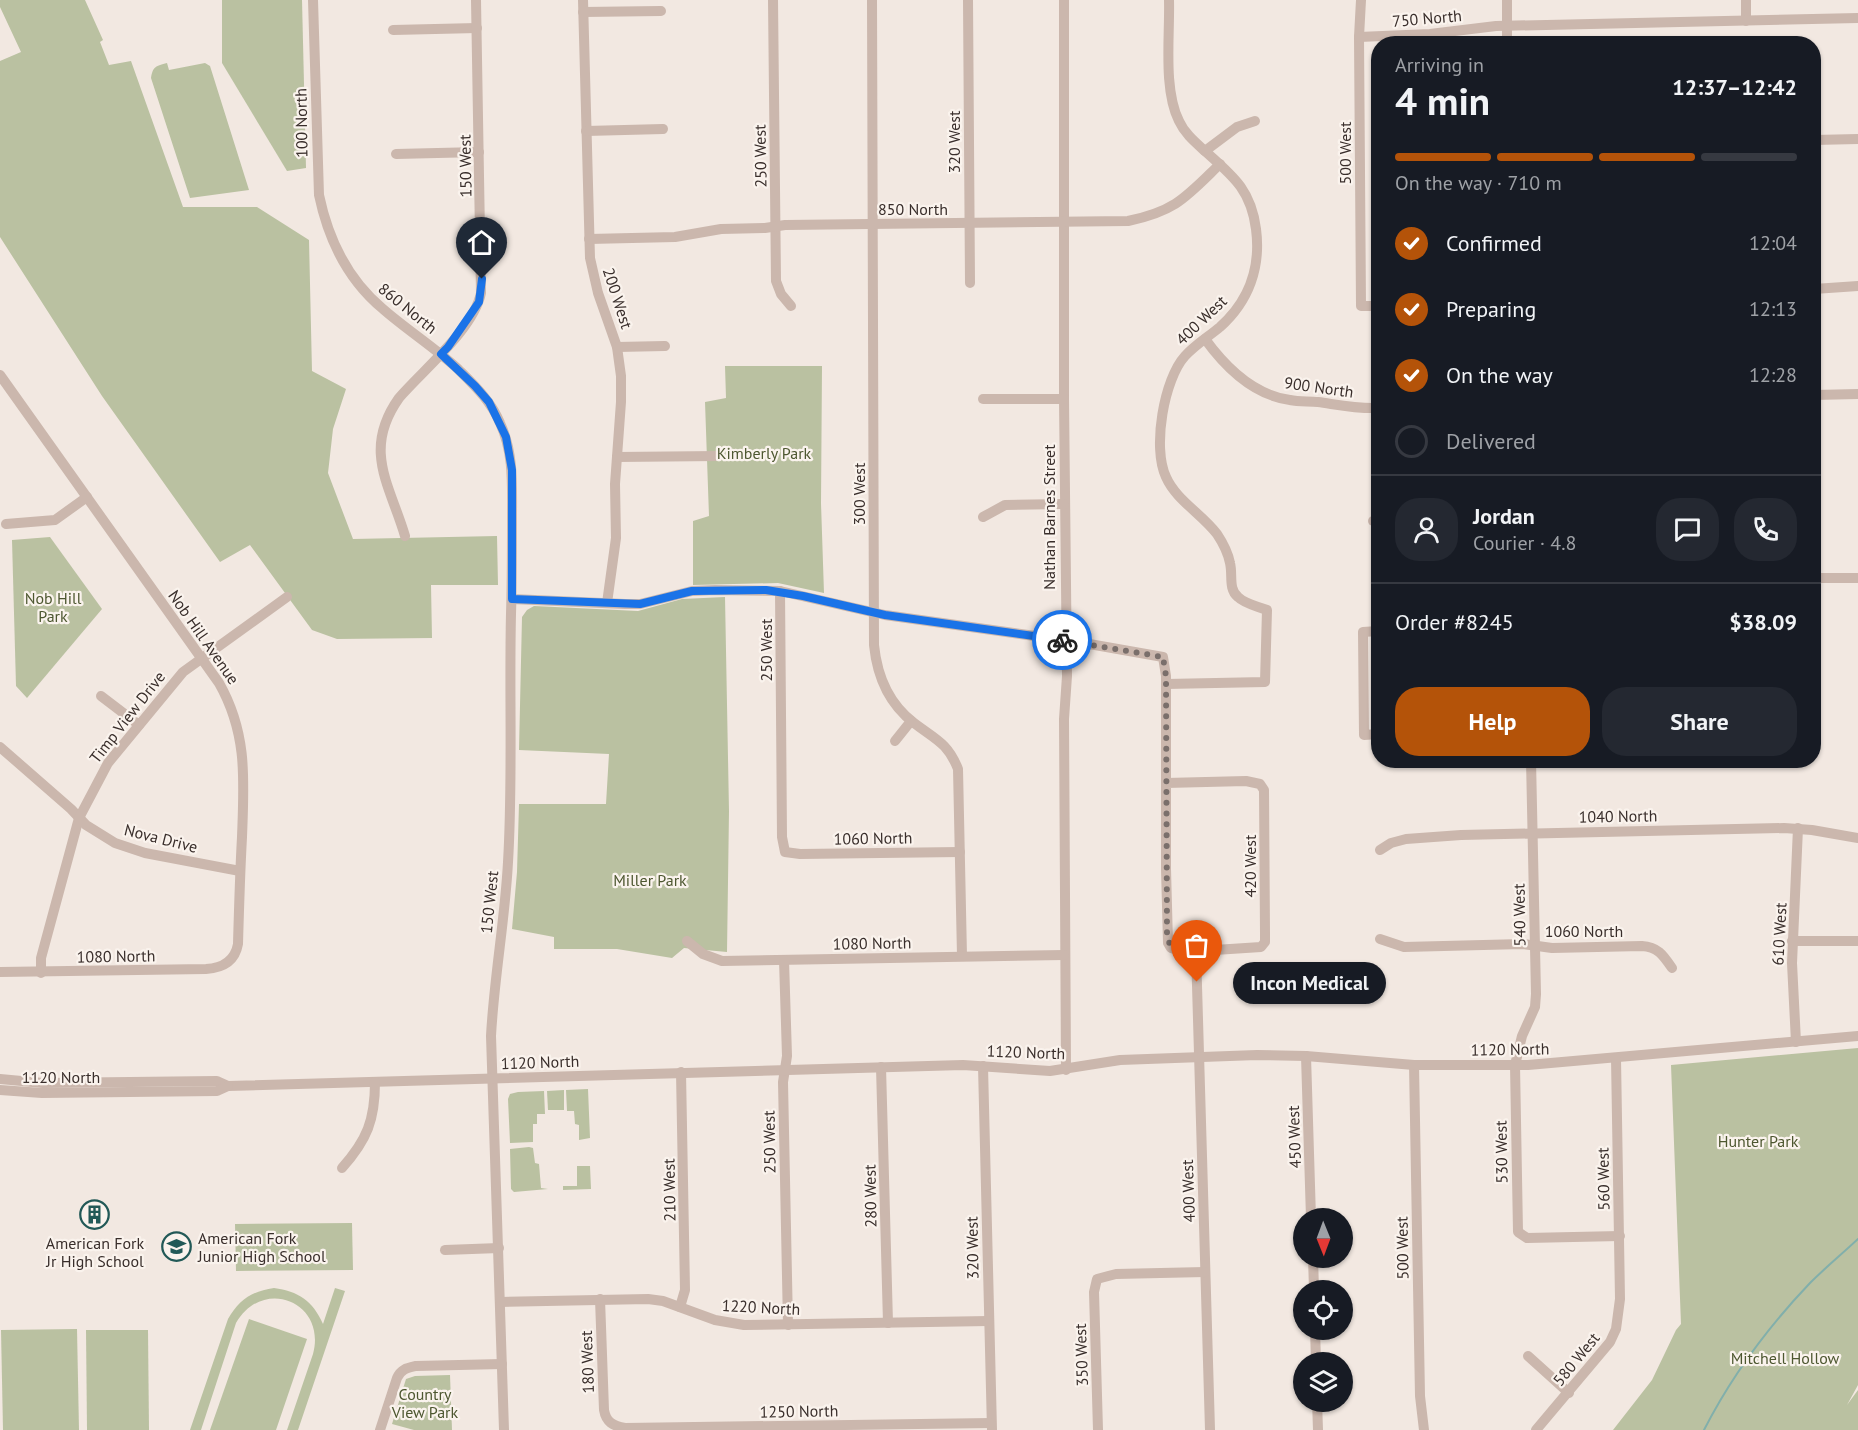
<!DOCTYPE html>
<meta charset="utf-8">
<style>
:root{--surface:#171b24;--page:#242831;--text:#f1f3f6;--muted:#9ea1a6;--line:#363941;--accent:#b45309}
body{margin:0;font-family:"PT Sans",sans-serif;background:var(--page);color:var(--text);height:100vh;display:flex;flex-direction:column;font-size:22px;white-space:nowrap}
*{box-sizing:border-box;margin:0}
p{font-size:20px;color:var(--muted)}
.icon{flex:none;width:33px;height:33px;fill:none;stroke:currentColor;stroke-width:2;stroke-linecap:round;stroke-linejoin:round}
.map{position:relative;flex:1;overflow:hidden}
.drawer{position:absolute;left:1371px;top:36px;width:450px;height:732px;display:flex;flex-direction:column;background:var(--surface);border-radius:24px;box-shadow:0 2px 4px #0004}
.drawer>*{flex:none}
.needle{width:39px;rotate:179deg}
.controls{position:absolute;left:1293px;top:1208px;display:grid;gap:12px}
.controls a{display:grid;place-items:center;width:60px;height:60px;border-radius:50%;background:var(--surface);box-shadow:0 2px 4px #0004;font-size:30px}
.pin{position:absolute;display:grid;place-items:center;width:51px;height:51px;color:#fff;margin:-62px -26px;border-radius:50% 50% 50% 0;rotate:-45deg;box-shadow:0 0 6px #0007}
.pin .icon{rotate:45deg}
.courier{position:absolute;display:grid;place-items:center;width:60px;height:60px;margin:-30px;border:4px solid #1a73e8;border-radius:50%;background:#fff;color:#222;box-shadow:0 2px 8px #0007}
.bubble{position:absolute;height:42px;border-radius:21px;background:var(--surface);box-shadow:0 2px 4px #0004;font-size:20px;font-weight:800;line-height:42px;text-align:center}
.headline em{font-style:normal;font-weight:800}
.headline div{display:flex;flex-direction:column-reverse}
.headline{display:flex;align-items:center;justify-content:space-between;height:102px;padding:0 24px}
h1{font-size:39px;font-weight:800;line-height:45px}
.bar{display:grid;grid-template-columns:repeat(4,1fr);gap:9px 6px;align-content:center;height:72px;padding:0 24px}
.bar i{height:8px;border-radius:4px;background:var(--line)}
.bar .active{background:var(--accent)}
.bar p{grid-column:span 4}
.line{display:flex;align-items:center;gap:15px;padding:0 24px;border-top:2px solid var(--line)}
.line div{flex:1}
.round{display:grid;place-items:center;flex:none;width:63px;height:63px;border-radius:24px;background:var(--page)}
ol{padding:0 24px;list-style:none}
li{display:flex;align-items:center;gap:18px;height:66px}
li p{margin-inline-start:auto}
li .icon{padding:6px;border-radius:50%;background:var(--accent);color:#fff;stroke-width:4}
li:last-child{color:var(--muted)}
li i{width:33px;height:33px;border:3px solid var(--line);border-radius:50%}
.cta{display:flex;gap:12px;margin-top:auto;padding:12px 24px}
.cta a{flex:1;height:69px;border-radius:24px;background:var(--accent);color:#fff;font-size:24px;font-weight:800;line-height:69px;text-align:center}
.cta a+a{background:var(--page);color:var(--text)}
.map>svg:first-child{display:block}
</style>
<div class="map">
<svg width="1858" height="1430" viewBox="0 0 1858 1430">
<rect width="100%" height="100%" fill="#f2e8e1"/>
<g fill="#bac1a1">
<path d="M0,0H85L103,40L100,42L109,65L131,61L183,207H257L309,240L312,371L346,389L333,429L328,473L353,539L497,536L498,585H431L432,638L337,639L312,630L250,545L220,562L102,396L0,237V61L21,52L0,7Z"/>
<path d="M222,0H302L306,168L287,171L222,63Z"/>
<path d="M167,63L169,70L205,63L210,66L249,190L190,198L151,78C153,66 156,66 167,63Z"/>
<path d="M725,366H822L821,503L824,593L778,583L693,585V521L709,516L705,402L726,398Z"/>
<path d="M50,537L102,609L27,698L16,686L12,540Z"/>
<path d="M725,597L729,811L727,952L684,948L672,958L617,949H554V937L512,929L517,872L519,804H606L609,754L519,750L522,617L527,610L534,606L638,611L682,599Z"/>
<path d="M1858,1048V1385L1847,1405L1858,1390V1430H1613L1652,1380L1676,1330L1681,1324L1671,1065Z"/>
<path d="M588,1089L590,1138L579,1140V1125L575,1124L574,1111H567L566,1090Z"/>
<path d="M564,1090V1110H548L547,1091Z"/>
<path d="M544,1091L545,1114H537V1124H533V1142L510,1143L508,1099L510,1094L518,1092Z"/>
<path d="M529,1147L533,1148L535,1163L539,1164L541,1188L548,1189L514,1192L511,1189L510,1149Z"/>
<path d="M577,1166H590L591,1189L563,1190V1186H577Z"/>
<path d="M352,1223L353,1270L236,1271L235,1224Z"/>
<path d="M274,1288C298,1291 313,1301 323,1324L335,1288L345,1291L298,1430H287L313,1354C327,1302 263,1276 236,1323L201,1430H190L228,1319C239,1300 252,1291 274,1288Z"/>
<path d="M249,1319L307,1339L276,1430H210Z"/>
<path d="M77,1329L79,1430H3L1,1330Z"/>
<path d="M86,1330H148L149,1430H87Z"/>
<path d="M450,1375L452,1430H414L392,1424L406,1379L415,1376Z"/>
</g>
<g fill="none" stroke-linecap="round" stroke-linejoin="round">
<path stroke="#81afab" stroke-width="2" d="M1704,1430C1731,1377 1769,1326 1810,1283C1825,1268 1842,1254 1858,1239"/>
<g stroke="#cbb7ad" stroke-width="10">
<path d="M313,0L319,195C328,238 348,280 383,309C407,330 434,347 458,369C475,386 491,401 500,423C514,453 512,485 512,518C512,550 512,582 511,614C509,697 513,780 508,862C505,920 494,978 491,1036L504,1430"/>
<path d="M583,0L590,258L598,293L617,347L621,376V402L615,484L616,538L607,603"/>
<path d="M773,0L776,281L781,294L791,306"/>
<path d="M872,0L874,645C877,675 889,704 914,723C935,739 948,743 958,769L962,956"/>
<path d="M968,0L970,283"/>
<path d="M1064,0V399L1067,676L1064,719L1066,1070"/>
<path d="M1361,0L1359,37L1361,306H1378"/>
<path d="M1507,0V44"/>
<path d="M1746,0V21"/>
<path d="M583,12L661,11"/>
<path d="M393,30L477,28"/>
<path d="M1359,37L1430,34L1496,26L1858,18"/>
<path d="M586,131L663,129"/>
<path d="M1814,140L1858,139"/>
<path d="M1205,151L1237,127L1255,121"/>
<path d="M396,154L479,152"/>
<path d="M589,239L675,237L721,229L765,228L785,225L1128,221C1176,211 1186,197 1220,164"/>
<path d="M1814,289L1858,286"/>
<path d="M1205,339C1226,368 1253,395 1290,400C1299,402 1309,401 1318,402C1339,405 1357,409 1378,408"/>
<path d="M617,347L665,346"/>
<path d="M0,375L219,683C248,734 244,781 242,837C240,873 239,908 238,944C235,961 223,968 206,969L0,972"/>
<path d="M1814,395L1858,394"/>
<path d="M983,399H1064"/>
<path d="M617,457L719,456"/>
<path d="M983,517L1005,505L1064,504"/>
<path d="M1373,521H1378"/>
<path d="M6,524L55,520L87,497"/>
<path d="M405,536C390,485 362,450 399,398C424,369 473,330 481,293L476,0"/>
<path d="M1814,578H1858"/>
<path d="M780,591L782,837L785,852L800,854L960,852"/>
<path d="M512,599L625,604H640L692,591L715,590L780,591L885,615L1078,642L1163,657L1166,676V869L1168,943L1171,948L1184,952L1261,947L1265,942V934L1264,790L1260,784L1246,781L1166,783"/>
<path d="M1378,631L1363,632L1364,735L1378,734"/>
<path d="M1166,684L1265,682L1267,610C1257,606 1245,604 1238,597C1228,589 1233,575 1230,563C1228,553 1223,543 1217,534C1202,514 1176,500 1166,477C1152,448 1164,379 1185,356C1195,345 1208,337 1220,327C1249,301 1261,267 1256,229C1251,190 1233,176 1206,152C1195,142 1185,134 1179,121C1163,89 1170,36 1169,0"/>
<path d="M101,696L139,725"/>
<path d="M895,741L911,721"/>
<path d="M0,747L71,809L86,825L115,843L145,853L240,871"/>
<path d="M1531,760L1536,994L1535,1007L1522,1036L1515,1065L1518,1232L1527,1238L1620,1236"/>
<path d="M1380,850L1391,843L1406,839L1461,835L1784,828L1812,830L1858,838"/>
<path d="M1380,939L1404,947L1523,944L1552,948L1642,946C1658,947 1663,955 1672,968"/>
<path d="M687,941L703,954L722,961L1064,955"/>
<path d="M1792,941H1858"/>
<path d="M1196,951L1210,1430"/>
<path d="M784,960L787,1056L783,1082L788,1325"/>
<path d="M41,973V958L79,818L108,763L183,672L287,597"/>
<path d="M1796,1042L1792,963L1798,828"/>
<path d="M1306,1056L1311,1218"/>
<path d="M1414,1065L1420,1396L1424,1430"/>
<path d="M983,1066L992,1430"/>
<path d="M881,1067L888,1323"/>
<path d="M0,1079L43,1083L217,1081L228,1086L963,1065L1050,1071L1120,1060L1257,1055L1306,1056L1414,1065H1528L1858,1036"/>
<path d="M0,1090L42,1093L217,1091L228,1086"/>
<path d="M342,1168C367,1140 375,1120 375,1082"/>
<path d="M445,1250L499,1248"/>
<path d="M1313,1257L1314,1290"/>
<path d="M600,1299L604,1410C606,1422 613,1426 625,1428L991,1423"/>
<path d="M500,1302L648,1299L663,1301L715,1320L744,1325L989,1321"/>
<path d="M680,1307L685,1290L681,1072"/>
<path d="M1315,1329L1316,1362"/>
<path d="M1528,1356L1569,1393"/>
<path d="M1317,1401L1318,1430"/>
<path d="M380,1430L397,1378C401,1369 407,1368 416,1366L502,1364"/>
<path d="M1098,1430L1094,1292L1097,1279L1116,1274L1205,1272"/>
<path d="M1536,1430L1610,1342L1616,1329L1620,1299L1616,1058"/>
</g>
</g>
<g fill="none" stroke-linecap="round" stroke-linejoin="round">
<path stroke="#7a6f6b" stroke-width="6" stroke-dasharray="0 10.8" d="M1062,640L1163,657L1166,676L1167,936L1171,948L1184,952L1196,951L1197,982"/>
<path stroke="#1a73e8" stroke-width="8" d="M482,279L479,302L448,347L441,354L475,386L489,402L506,437L512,470V599L640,604L692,591L766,590L803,596L885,615L1062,640"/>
</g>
<defs>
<symbol id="building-ring" viewBox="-11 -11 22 22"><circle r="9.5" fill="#faf3ed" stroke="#225957" stroke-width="1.5"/><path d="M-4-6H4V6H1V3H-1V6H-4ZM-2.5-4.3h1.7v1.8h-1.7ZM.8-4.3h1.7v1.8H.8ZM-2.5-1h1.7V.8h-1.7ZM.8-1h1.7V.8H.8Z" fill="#225957"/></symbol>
<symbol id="school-ring" viewBox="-11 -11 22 22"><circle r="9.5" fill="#faf3ed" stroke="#225957" stroke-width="1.5"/><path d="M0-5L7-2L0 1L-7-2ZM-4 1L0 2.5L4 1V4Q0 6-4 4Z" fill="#225957"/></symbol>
</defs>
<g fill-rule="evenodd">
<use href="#building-ring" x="78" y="1198" width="33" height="33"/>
<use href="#school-ring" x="160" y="1230" width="33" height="33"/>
</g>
<g text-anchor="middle" stroke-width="4.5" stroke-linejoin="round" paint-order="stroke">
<g font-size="16" fill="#392e2b" stroke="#faf3ed">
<text transform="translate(1427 18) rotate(-5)" y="6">750 North</text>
<text transform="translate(301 123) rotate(-91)" y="6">100 North</text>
<text transform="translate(954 142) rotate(-90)" y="6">320 West</text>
<text transform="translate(1345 153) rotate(-90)" y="6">500 West</text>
<text transform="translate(760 156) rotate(-91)" y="6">250 West</text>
<text transform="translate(465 166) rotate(-91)" y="6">150 West</text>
<text x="913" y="215">850 North</text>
<text transform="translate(618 298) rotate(72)" y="6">200 West</text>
<text transform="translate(408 308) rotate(39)" y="6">860 North</text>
<text transform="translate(1201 320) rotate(-44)" y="6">400 West</text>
<text transform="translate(1319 387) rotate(8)" y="6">900 North</text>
<text transform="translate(859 494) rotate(-90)" y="6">300 West</text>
<text transform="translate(1049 517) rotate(-90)" y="6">Nathan Barnes Street</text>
<text transform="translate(204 637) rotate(55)" y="6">Nob Hill Avenue</text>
<text transform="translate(766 650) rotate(-90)" y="6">250 West</text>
<text transform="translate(127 717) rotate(-52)" y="6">Timp View Drive</text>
<text transform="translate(1618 816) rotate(-1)" y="6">1040 North</text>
<text transform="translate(161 838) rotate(14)" y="6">Nova Drive</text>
<text transform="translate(873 838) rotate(-1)" y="6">1060 North</text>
<text transform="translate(1250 866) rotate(-90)" y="6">420 West</text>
<text transform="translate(489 902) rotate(-84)" y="6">150 West</text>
<text transform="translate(1519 915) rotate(-91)" y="6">540 West</text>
<text x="1584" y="937">1060 North</text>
<text transform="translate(1779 934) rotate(-87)" y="6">610 West</text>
<text transform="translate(872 943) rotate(-1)" y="6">1080 North</text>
<text transform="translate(116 956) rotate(-1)" y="6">1080 North</text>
<text transform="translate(1510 1049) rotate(-1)" y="6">1120 North</text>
<text transform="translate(1026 1052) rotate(2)" y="6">1120 North</text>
<text transform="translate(540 1062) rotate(-2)" y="6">1120 North</text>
<text x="61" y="1083">1120 North</text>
<text transform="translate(1294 1137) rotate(-92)" y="6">450 West</text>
<text transform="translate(769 1142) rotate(-91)" y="6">250 West</text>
<text transform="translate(1501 1152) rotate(-91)" y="6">530 West</text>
<text transform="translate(1603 1179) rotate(-91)" y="6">560 West</text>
<text transform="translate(669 1190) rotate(-91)" y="6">210 West</text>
<text transform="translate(1188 1191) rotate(-92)" y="6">400 West</text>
<text transform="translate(870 1196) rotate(-91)" y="6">280 West</text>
<text transform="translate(972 1248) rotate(-91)" y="6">320 West</text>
<text transform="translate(1402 1248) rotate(-91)" y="6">500 West</text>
<text transform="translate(761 1307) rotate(3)" y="6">1220 North</text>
<text transform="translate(1081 1355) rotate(-92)" y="6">350 West</text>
<text transform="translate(1576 1359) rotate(-51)" y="6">580 West</text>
<text transform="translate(587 1362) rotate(-92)" y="6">180 West</text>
<text transform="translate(799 1411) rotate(-1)" y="6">1250 North</text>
</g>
<g font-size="16" fill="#4d5730" stroke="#faf3ed">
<text x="764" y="459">Kimberly Park</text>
<text x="53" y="604">Nob Hill<tspan x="53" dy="18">Park</tspan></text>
<text x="650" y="886">Miller Park</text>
<text x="1758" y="1147">Hunter Park</text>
<text x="1785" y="1364">Mitchell Hollow</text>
<text x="425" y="1400">Country<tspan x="425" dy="18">View Park</tspan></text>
</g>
<g font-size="16" fill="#392e2b" stroke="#faf3ed" text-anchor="start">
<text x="198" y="1244">American Fork<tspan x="198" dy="18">Junior High School</tspan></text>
<text x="95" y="1249" text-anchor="middle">American Fork<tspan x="95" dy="18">Jr High School</tspan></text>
</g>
</g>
</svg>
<div class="controls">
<a><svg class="needle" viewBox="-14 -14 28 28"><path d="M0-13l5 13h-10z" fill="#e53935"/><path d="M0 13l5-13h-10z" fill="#9ea1a6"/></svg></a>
<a><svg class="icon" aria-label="locate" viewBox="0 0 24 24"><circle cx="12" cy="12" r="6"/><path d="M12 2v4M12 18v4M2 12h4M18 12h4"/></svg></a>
<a><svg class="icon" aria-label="layers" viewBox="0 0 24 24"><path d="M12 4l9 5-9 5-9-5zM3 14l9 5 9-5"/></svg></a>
</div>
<div class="pin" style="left:1197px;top:982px;background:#ea580c"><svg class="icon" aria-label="bag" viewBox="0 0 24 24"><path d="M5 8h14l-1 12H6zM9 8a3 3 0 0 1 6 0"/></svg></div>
<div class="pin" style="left:482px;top:279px;background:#1f2937"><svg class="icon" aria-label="home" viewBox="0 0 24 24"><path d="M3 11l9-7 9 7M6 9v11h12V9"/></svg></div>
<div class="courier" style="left:1062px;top:640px"><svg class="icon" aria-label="bike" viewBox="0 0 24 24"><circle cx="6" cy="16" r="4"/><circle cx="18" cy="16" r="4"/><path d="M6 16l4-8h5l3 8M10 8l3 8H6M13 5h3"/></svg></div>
<div class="bubble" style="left:1233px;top:962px;width:153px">Incon Medical</div>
<section class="drawer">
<div class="headline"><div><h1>4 min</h1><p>Arriving in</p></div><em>12:37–12:42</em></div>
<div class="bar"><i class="active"></i><i class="active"></i><i class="active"></i><i></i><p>On the way · 710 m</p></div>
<ol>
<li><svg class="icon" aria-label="check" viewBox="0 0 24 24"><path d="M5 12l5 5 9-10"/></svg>Confirmed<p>12:04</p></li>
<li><svg class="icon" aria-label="check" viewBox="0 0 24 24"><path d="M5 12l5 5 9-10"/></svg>Preparing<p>12:13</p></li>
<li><svg class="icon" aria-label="check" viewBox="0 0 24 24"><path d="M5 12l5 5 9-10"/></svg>On the way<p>12:28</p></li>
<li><i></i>Delivered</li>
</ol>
<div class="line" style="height:108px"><a class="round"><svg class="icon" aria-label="person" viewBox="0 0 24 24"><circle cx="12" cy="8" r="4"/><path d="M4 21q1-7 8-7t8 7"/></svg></a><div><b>Jordan</b><p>Courier · 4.8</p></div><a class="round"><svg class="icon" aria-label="chat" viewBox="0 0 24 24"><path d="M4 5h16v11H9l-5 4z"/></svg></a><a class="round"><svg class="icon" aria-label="phone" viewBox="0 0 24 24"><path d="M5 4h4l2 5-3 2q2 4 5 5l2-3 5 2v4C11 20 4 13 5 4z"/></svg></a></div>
<div class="line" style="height:78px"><div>Order #8245</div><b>$38.09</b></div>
<div class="cta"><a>Help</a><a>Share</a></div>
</section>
</div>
